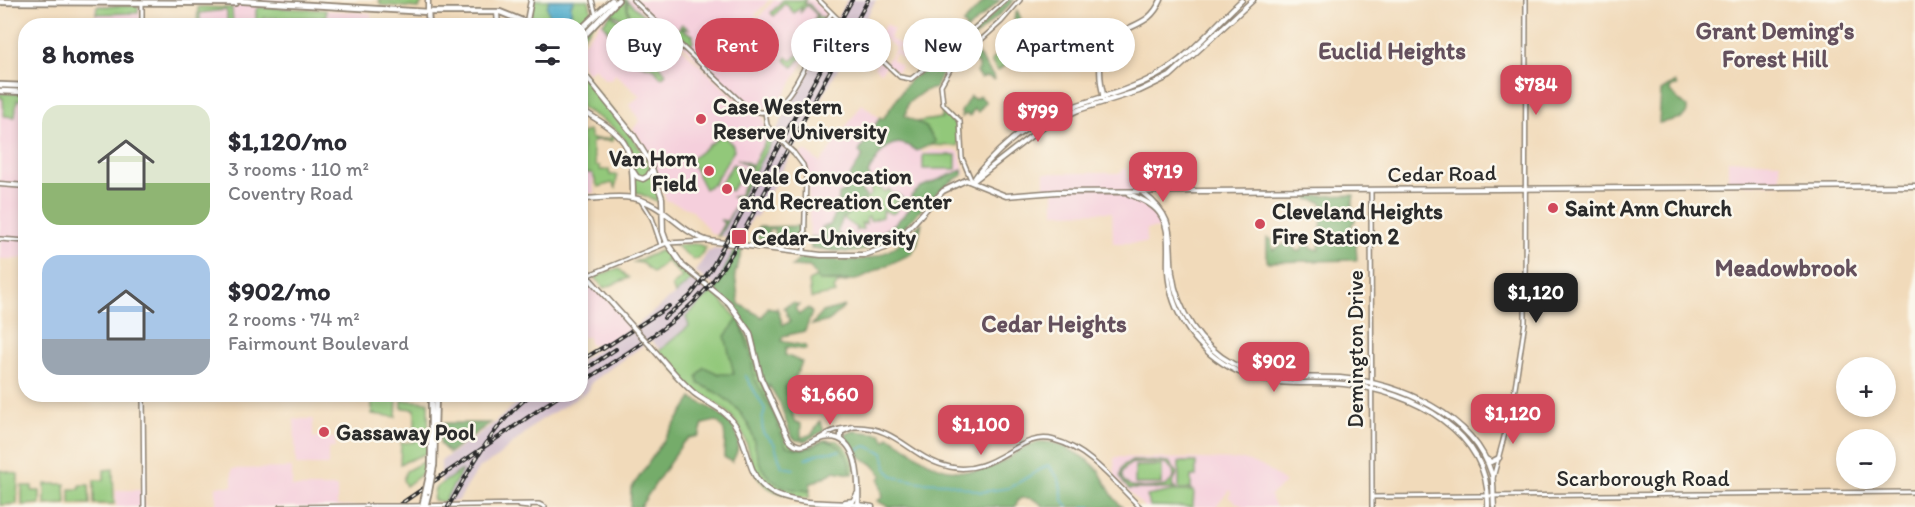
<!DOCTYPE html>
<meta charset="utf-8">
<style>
:root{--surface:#fff;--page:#f2f2f3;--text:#2b2b33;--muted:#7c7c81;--accent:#d1495b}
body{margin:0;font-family:Itim,sans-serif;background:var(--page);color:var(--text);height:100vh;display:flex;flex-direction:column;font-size:22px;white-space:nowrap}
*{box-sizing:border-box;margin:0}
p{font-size:20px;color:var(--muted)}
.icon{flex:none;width:33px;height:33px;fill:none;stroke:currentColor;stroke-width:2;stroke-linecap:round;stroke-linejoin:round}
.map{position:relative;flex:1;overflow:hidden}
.sheet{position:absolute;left:18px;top:18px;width:570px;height:384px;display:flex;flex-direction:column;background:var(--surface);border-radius:24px;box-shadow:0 3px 9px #0003}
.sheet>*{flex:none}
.hud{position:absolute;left:606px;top:18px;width:570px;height:54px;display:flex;gap:12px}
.tools{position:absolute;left:1836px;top:357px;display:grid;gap:12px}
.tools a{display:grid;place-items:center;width:60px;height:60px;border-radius:50%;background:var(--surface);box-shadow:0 3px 9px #0003;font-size:30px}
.price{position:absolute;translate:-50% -51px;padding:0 14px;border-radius:12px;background:var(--accent);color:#fff;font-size:20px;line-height:39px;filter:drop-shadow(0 2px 3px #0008)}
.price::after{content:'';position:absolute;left:50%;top:36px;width:18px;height:14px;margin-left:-9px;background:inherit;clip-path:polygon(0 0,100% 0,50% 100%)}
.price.on{background:#222;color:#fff}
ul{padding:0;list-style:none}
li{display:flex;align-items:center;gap:18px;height:150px;padding:0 24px}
li span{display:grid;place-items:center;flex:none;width:168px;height:120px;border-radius:18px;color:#555}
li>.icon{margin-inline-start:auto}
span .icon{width:72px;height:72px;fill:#fffc;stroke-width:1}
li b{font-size:26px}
h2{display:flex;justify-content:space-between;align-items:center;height:72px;padding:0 24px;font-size:26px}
.tag{padding:0 21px;border-radius:27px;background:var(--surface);box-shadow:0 3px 9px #0003;font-size:21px;line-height:54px}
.tag.on{background:var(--accent);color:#fff}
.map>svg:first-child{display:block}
</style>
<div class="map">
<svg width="1915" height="507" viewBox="0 0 1915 507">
<rect width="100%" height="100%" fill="#fbf7ec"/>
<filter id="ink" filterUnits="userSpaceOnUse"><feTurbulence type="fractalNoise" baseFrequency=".0167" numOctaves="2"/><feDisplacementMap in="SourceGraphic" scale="12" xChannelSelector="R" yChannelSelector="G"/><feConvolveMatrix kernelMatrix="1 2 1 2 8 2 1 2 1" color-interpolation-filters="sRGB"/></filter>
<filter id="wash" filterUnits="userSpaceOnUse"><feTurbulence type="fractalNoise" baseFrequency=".008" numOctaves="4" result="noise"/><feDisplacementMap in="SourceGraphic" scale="24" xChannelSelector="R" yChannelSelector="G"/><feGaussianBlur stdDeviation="1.35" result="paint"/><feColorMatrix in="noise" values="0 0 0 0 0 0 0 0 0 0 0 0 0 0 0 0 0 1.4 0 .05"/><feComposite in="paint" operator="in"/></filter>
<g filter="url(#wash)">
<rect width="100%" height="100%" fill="#f1daba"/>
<path fill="#f5cfdc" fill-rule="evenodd" d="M142,0h149l1,8 79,5v12h-175l1,-18h39l1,-5z
M621,0h148l-14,15 3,3 16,-18h39l13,12 -21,48 -20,34 -12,11 -12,4 5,22 7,7 -54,98 -8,-3 -19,-23 -26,-10 -15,-44 -18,-27 7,-8 -11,-16 11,-9 -25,-22 -4,6 -7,-1 -9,-11 -8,5 -6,-9v-19zM642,7l98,93 -1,2 -99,-93z
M98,4l42,2v19h-45v-18z
M886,24l8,6 -5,8 24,14 -2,3 -12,-8 -2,3 13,10 -2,2 -13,-9 -4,6 10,7 -4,6 -7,-6 -5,1 -4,5 -7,-5 5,-7 5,5 12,-17 -17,-14z
M0,91l25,1 1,165 -8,2h-18z
M862,104l61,49 9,-3 27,1 6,23 -28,18 -37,41 -14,11 -13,5 -26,4 -37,-4 -2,-74 -1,-8 -8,-12 6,-5 15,13z
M589,131l2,8h19l2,-5 3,3 -2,3 -22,2 3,51 -13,1 -1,-61z
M1728,160l52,2v22h-52z
M1122,169h6v8h19l1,22 -3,5 12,10 7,14 -17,1 -1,14h-33l-1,-31 -58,1v-24h-10v-16h78z
M581,275h5l47,52 -31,19 -13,-2v-7h-8z
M294,419h19v19h22v10h-7v17h-32z
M1116,457l129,3 22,8 18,15 -15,12 6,12h-33l-15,-10 3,-4 -2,-3 -13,17h-72l-29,-29 -1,-19z
M292,468v19h45v19l37,1h-158v-21h16v-17z
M116,490h28v17h-28z"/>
<path fill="#d1bdcc" d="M847,0h29l-120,218 -3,-2 -12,23 -22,-3z
M713,248l21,4 -18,35 -21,-15 14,-22 2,2z
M693,279l18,13 -25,25 3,9 -13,11 -16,13 -9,-10 -36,25 -23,17 -4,9 -50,31 -43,37 -16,9 -21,33 -14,1 17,-31 -20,12v-22l52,-37 33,-29 54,-1 1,-34 56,-35z"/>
<path fill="#92c87a" stroke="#5e7a52" stroke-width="1.5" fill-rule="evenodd" d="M379,0h44l-4,8 -38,-3z
M534,0h55l5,23 -13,15 -1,-12h-57l8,-7z
M622,0h3l8,33 -5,-4 2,-3 -3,1 -3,-3 2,-2 -14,-9z
M626,0l22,19 -14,14z
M783,0h23l-2,4h5l9,11 -5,6 4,-6 -10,-10 -7,8 2,-7 -8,7 -9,-10 -11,13 -3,-3z
M138,6v7l-42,1 1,-8z
M198,7l34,1 1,17h-6v-13l-2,-2 -25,3v12h-3z
M258,7l68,3v7l-63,1v7h-7v-15z
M611,14l9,8 -7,9 14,12 8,-1v-4l14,12 -3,1 10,10v4l2,-1 8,9 -2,3 -4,1 -5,-8 -27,-9 2,-4 -3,3 -5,-5 3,-10 -15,-10 -7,-11z
M819,17h4l-18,40 -2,-1 -10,11 -8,-7 2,-3 5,4 15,-16 2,1 -7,-11 10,-4 1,-8z
M682,24l7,5 -9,-1 13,7v7l-3,2c-7,1 -14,-5 -13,-13z
M1008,27l9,5 -2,9 8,12 -26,18 -6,-10 10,-8 6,8 4,-3 -6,-9 11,-16z
M580,73c31,38 74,79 80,129l-25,-10c-1,-55 -9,-58 -54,-85z
M0,93l25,1v6h-8l-2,17 -11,-1 -1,-18h-3z
M942,110l16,17v19l-28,-1 5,-3 -9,-15 -10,-5 26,-4z
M589,131l2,8h19l2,-5 3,3 -3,4 -16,-1 -5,4 5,22h4v4h9l1,5h7l-1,13 -4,-5 -14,4 -6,-14h-11v-40z
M769,134l4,4 -54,98h-2l7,-13 -4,-3 7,1 11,-20 -6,-4 7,-1 13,-28 -15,-9 16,6z
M722,135l11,10 1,5 -20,33 -9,6 -15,-29z
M923,155h33v14h-33z
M733,164l11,7 -13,20 -11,-7z
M871,181l14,11 4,-3 3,5h5l6,5 -2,3 -7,-1 3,10 -5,3 -9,-4 -1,7 -12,4 -1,-4 -3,1v6l-5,-1 2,6 -7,2 1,-3 -14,-10 28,-23z
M696,244l10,3 -7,11 -5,2 -19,-15z
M665,249l4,7 -5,5 6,-4 9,12 14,9 -18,16 -3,-8 10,-9 -15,-16 -14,12 -11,-10 -8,-1z
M618,268l11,10 -25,10 -9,-11z
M816,277l3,4 29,1 -10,1 -4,6 2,4 -25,5 -2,-17z
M713,291l29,33 10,24 7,31 16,29 13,33 7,6 9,1 20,-8 13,1c11,6 20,21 16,33l-18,-3 -25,13 -1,14c-76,-5 -44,-44 -78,-82 -10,-12 -25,-17 -38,-27 -12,-11 -23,-25 -34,-38l30,-25 -3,-9z
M372,396h25l-1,21 -24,-3z
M402,400l26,2 1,50 -29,12 1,-21 14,-1v-33l-13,-1z
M1132,461l37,1 8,11 -5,13 4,3h-47c-8,-7 -12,-13 -5,-24zM1132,463l35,1 6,6 1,8 -8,8c-11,1 -45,7 -44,-12 1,-6 5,-8 10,-11z
M423,462h5l-1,8 -21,16 -3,-6 3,-9z
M1179,462h17v14h-5v13h-12z
M1135,466h27v18h-27z
M113,469l1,35h-20v-24h10v-10z
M0,470l18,4 -1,30 -17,1z
M462,470l-18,32 -11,-2 2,-12z
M45,484h20l1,20 -21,1z
M80,485h9l1,19h-20v-15h10z
M22,486h10v5h8v13l-18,1z
M1172,491h22l-1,16 -43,-1 -3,-10z"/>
<path fill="#75ac6a" stroke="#506c4a" stroke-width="1.5" d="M985,0h15l-33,30 -4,-7z
M1008,0h6c-23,26 -69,55 -78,88l-12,3 -16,12 -3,13 21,11 10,15 -19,9c-25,-19 -36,0 -49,22l2,4 -9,14 5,5 -1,3 -22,19 -6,15c27,18 56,-4 75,-27l-1,-10 10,-9 41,-17 1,5c-44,21 -58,74 -111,77 -13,0 -27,-3 -41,-4l-1,-11 15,1 -3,-11 8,-2 5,-10v-9h3l1,-12 7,-3 5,-17 12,-18 -4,-4 21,-35 3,2 26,-38 67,-50z
M1017,10l4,9 -1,3 12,13 4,16 4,4 -9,1 -3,-10 -8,-6 -1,-10 -5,-11z
M975,50l20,29 -1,1 -7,-4 -6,2 -5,-5 3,-7 -10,-11z
M1675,82l2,4 -6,1 -1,5 17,15v5l-5,6 -23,5 2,-32z
M970,96l4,3 6,-3 6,6 -8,10 -4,-3 -4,7 -4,-2 -4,3 -1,-5z
M1354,195l-2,10 3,16 -4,4 4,6 2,29 -90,2v-24l4,1 2,11 16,-8 7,9h5l6,-12 4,9 8,2 4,-44 -2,-4 -13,-3 -1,-3z
M922,222l-5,23 -6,9 -55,26 -37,1 -9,-14 -18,-1 9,-8c56,3 80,11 121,-36z
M801,226l-1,20 -25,-5 -1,-12 -7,2 6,9 -15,-2v-11z
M737,244l7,1 -9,29 4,30 23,13 6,-10 8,3 1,-2 6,17 7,-3 -6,-15 9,-4 6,2 -4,3 4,7 9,-7 4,5 -7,18 -22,5 -2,5 25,5v4l-20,-3 -1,8 17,7 -8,19 -8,5v8l6,1 1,6 -2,3 3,17 7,3v14l11,-4 8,-13 4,10 -19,10 -9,-1 -5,-5 -11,-32 -11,-18 -1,8c-11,-18 -10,-40 -18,-59 -7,-18 -22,-31 -35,-44z
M845,306l-16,15 -17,4 10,-13z
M739,318l12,37 3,22 18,33 14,36c17,5 24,4 38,-6 19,4 25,15 27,34l-16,-3 -25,13v7c-13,-1 -28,-2 -39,-12 -15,-12 -14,-33 -21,-50 -9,-22 -30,-36 -51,-45l-2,-7 7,-10 15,7h15l-9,-38z
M692,398c25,14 61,30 40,64l-8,-5c0,-14 5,-27 -8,-36l-13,3 -4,12 -10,2 -7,6 -42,63h-10l1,-18z
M441,423h49l-41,30 -9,-9z
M854,431l27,3 4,7 4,-4c20,10 37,29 60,33 18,3 37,1 53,-8 14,-8 27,-22 45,-20 14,1 29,11 40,18 18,11 19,33 35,47h-78c-7,-8 -15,-11 -25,-8l-4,8h-126l-12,-6 6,-4 -4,-18 3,-4 -10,-11 -13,-8 -13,-19v-3z"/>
<path fill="#4baaca" stroke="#3b6a7a" stroke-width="1.5" d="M549,0h25l-3,5v10l-21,2 -3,-10z"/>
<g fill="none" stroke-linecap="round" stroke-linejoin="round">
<path stroke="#4baaca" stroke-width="1.5" d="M745,375l20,34 -3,12 1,12 11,10 8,24 12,2
M857,450l9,-4 17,7 4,17 7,7 26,5 27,1 34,9 28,-4 39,-23 11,14 4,21 5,7
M805,459l15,-6 20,-2
M1083,507h8"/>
</g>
</g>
<g filter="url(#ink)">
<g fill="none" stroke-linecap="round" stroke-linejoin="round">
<g stroke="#8e8272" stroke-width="6">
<path id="tertiary" d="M592,0l4,15
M633,0l111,105c44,36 70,-72 88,-92
M819,0l18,18
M142,3v23
M853,33l47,44 11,2 65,-52 30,-27
M765,112l2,13 6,8
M794,153l9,12 3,12 -2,76
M972,182l-10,-24 -2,-37 -17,-17 -2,-19 11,-19 49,-44 19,-22
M1371,190l1,317
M641,201l11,17 9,27
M0,239l26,2
M580,275h9l78,-32 41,-2
M143,394l1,113
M820,438c11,-8 21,-10 35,-11 42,-1 58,33 95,40 45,10 69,-37 104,-27 35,9 61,43 86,67
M1493,478l19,-71 13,-85 1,-322
M1372,497l543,-5
M408,506l131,-2 6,3
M520,506l9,1
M280,507l95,-1"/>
</g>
<g stroke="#8e8272" stroke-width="7">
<path id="secondary" d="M428,0v12
M497,12l1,14
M527,21l4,-21
M580,69l54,67 16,26 12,36 1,34 4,11 16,23 46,37 21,30 11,45 28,61c12,14 20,2 34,-1 37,-8 36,45 35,69
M1105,102c-7,-25 -11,-57 18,-71 18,-9 29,-11 38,-31
M580,109c47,28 53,33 53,89
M633,171l4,6 6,2 5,-3 4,-7
M973,181c7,-12 17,-21 27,-31 52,-50 99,-44 156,-74 33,-18 59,-51 86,-76
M972,182l72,-56 34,-16 61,-19 31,-15 83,-76
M0,184l26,2
M1143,193c34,26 25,43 29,80 5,38 28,73 61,91 34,18 70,12 107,14 58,5 134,36 152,97 2,10 1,22 2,32
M1129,194c12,5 27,11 33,23 9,16 5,37 6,54 2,43 31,82 69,100 34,17 71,10 107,13 67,7 147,47 144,123
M580,199c17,0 36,-4 52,-1 31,4 48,35 77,43l112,14h43l21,-7 13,-8 45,-49 23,-11 40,16 51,-4 858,-6
M580,268l53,59
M647,342c15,17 30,36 47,51 14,11 29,15 40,30 18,25 10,58 43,72 28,12 65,5 95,12
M841,439v-7l11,-5
M1486,459l5,3 8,-4
M845,502l8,-1 4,-7"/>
</g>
<g stroke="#8e8272" stroke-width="8">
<path id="primary" d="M227,0l201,12h72l35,14
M0,2l235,1
M428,12l1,14
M580,30l32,-30
M580,40l38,-40
M0,85l26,1
M0,91l26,1
M434,465l2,-71
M431,467v-73
M422,507l3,-13
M425,507l4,-16"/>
</g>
<use href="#tertiary" stroke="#fff" stroke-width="3"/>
<use href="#secondary" stroke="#fff" stroke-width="4"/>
<use href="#primary" stroke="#fff" stroke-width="4.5"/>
<g stroke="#2b2b2b" stroke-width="4">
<path id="rail" d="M827,46l25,-46
M664,318l26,-22 21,-27 126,-229
M603,349l66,-43
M580,361l25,-15
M580,373l36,-24
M580,384c61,-42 114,-66 152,-131l136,-253
M396,507l166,-113
M448,507c24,-41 45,-84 84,-113"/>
</g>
<use href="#rail" stroke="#fbf7ec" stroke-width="1.5" stroke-dasharray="4.5" stroke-linecap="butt"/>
<g stroke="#8e8272" stroke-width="6" stroke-linecap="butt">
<path id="tertiary-bridge" d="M837,18l16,15
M773,133l21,20
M375,506h33"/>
</g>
<g stroke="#8e8272" stroke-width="7" stroke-linecap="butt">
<path id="secondary-bridge" d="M633,327l14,15"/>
</g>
<g stroke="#8e8272" stroke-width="8" stroke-linecap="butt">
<path id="primary-bridge" d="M429,491l5,-26
M425,494l6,-27"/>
</g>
<use href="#tertiary-bridge" stroke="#fff" stroke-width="3"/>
<use href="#secondary-bridge" stroke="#fff" stroke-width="4"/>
<use href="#primary-bridge" stroke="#fff" stroke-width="4.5"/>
</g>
</g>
<g fill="#d1495b" stroke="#fbf7ec" stroke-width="2">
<circle cx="701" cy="119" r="6"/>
<circle cx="709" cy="171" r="6"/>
<circle cx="727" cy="189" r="6"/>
<circle cx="1553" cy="208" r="6"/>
<circle cx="1260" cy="224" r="6"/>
<rect x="731" y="229" width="16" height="16" rx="3"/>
<circle cx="324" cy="432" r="6"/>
</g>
<g text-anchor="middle" stroke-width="5" stroke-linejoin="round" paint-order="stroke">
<g font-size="22" font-weight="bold" fill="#2b2b2b" stroke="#fbf7ec" text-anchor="start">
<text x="713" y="114">Case Western<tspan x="713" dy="25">Reserve University</tspan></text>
<text x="697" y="166" text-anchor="end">Van Horn<tspan x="697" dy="25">Field</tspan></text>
<text x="739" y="184">Veale Convocation<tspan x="739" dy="25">and Recreation Center</tspan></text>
<text x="1565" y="216">Saint Ann Church</text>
<text x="1272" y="219">Cleveland Heights<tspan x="1272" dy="25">Fire Station 2</tspan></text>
<text x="752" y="245">Cedar–University</text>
<text x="336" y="440">Gassaway Pool</text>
</g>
<g font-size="22" fill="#2b2b2b" stroke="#fbf7ec">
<text transform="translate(1442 173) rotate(-1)" y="8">Cedar Road</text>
<text transform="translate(1355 349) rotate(-90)" y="8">Demington Drive</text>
<text x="1643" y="486">Scarborough Road</text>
</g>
<g font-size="24" font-weight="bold" fill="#64505d" stroke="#fbf7ec">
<text x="1775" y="39">Grant Deming's<tspan x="1775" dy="28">Forest Hill</tspan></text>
<text x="1392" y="59">Euclid Heights</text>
<text x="1786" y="276">Meadowbrook</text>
<text x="1054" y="332">Cedar Heights</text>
</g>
</g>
</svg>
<div class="tools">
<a>+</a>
<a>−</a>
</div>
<b class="price" style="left:1536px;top:116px">$784</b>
<b class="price" style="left:1038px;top:143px">$799</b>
<b class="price" style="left:1163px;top:203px">$719</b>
<b class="price on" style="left:1536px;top:324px">$1,120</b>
<b class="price" style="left:1274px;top:393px">$902</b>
<b class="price" style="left:830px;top:426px">$1,660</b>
<b class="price" style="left:1513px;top:445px">$1,120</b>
<b class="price" style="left:981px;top:456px">$1,100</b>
<div class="hud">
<a class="tag">Buy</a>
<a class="tag on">Rent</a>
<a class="tag">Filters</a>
<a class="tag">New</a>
<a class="tag">Apartment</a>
</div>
<section class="sheet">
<h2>8 homes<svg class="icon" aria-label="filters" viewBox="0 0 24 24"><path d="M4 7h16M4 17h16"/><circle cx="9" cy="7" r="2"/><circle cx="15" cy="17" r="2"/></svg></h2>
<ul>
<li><span style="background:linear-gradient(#dfe7d0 65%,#8fb573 0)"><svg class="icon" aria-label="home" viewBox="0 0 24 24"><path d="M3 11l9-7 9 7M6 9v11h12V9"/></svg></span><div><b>$1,120/mo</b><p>3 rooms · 110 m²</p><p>Coventry Road</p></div></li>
<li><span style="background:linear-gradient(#a9c7e8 70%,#9aa5b1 0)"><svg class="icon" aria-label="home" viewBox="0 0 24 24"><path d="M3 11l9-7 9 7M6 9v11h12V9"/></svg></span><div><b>$902/mo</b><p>2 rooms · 74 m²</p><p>Fairmount Boulevard</p></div></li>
</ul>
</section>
</div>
